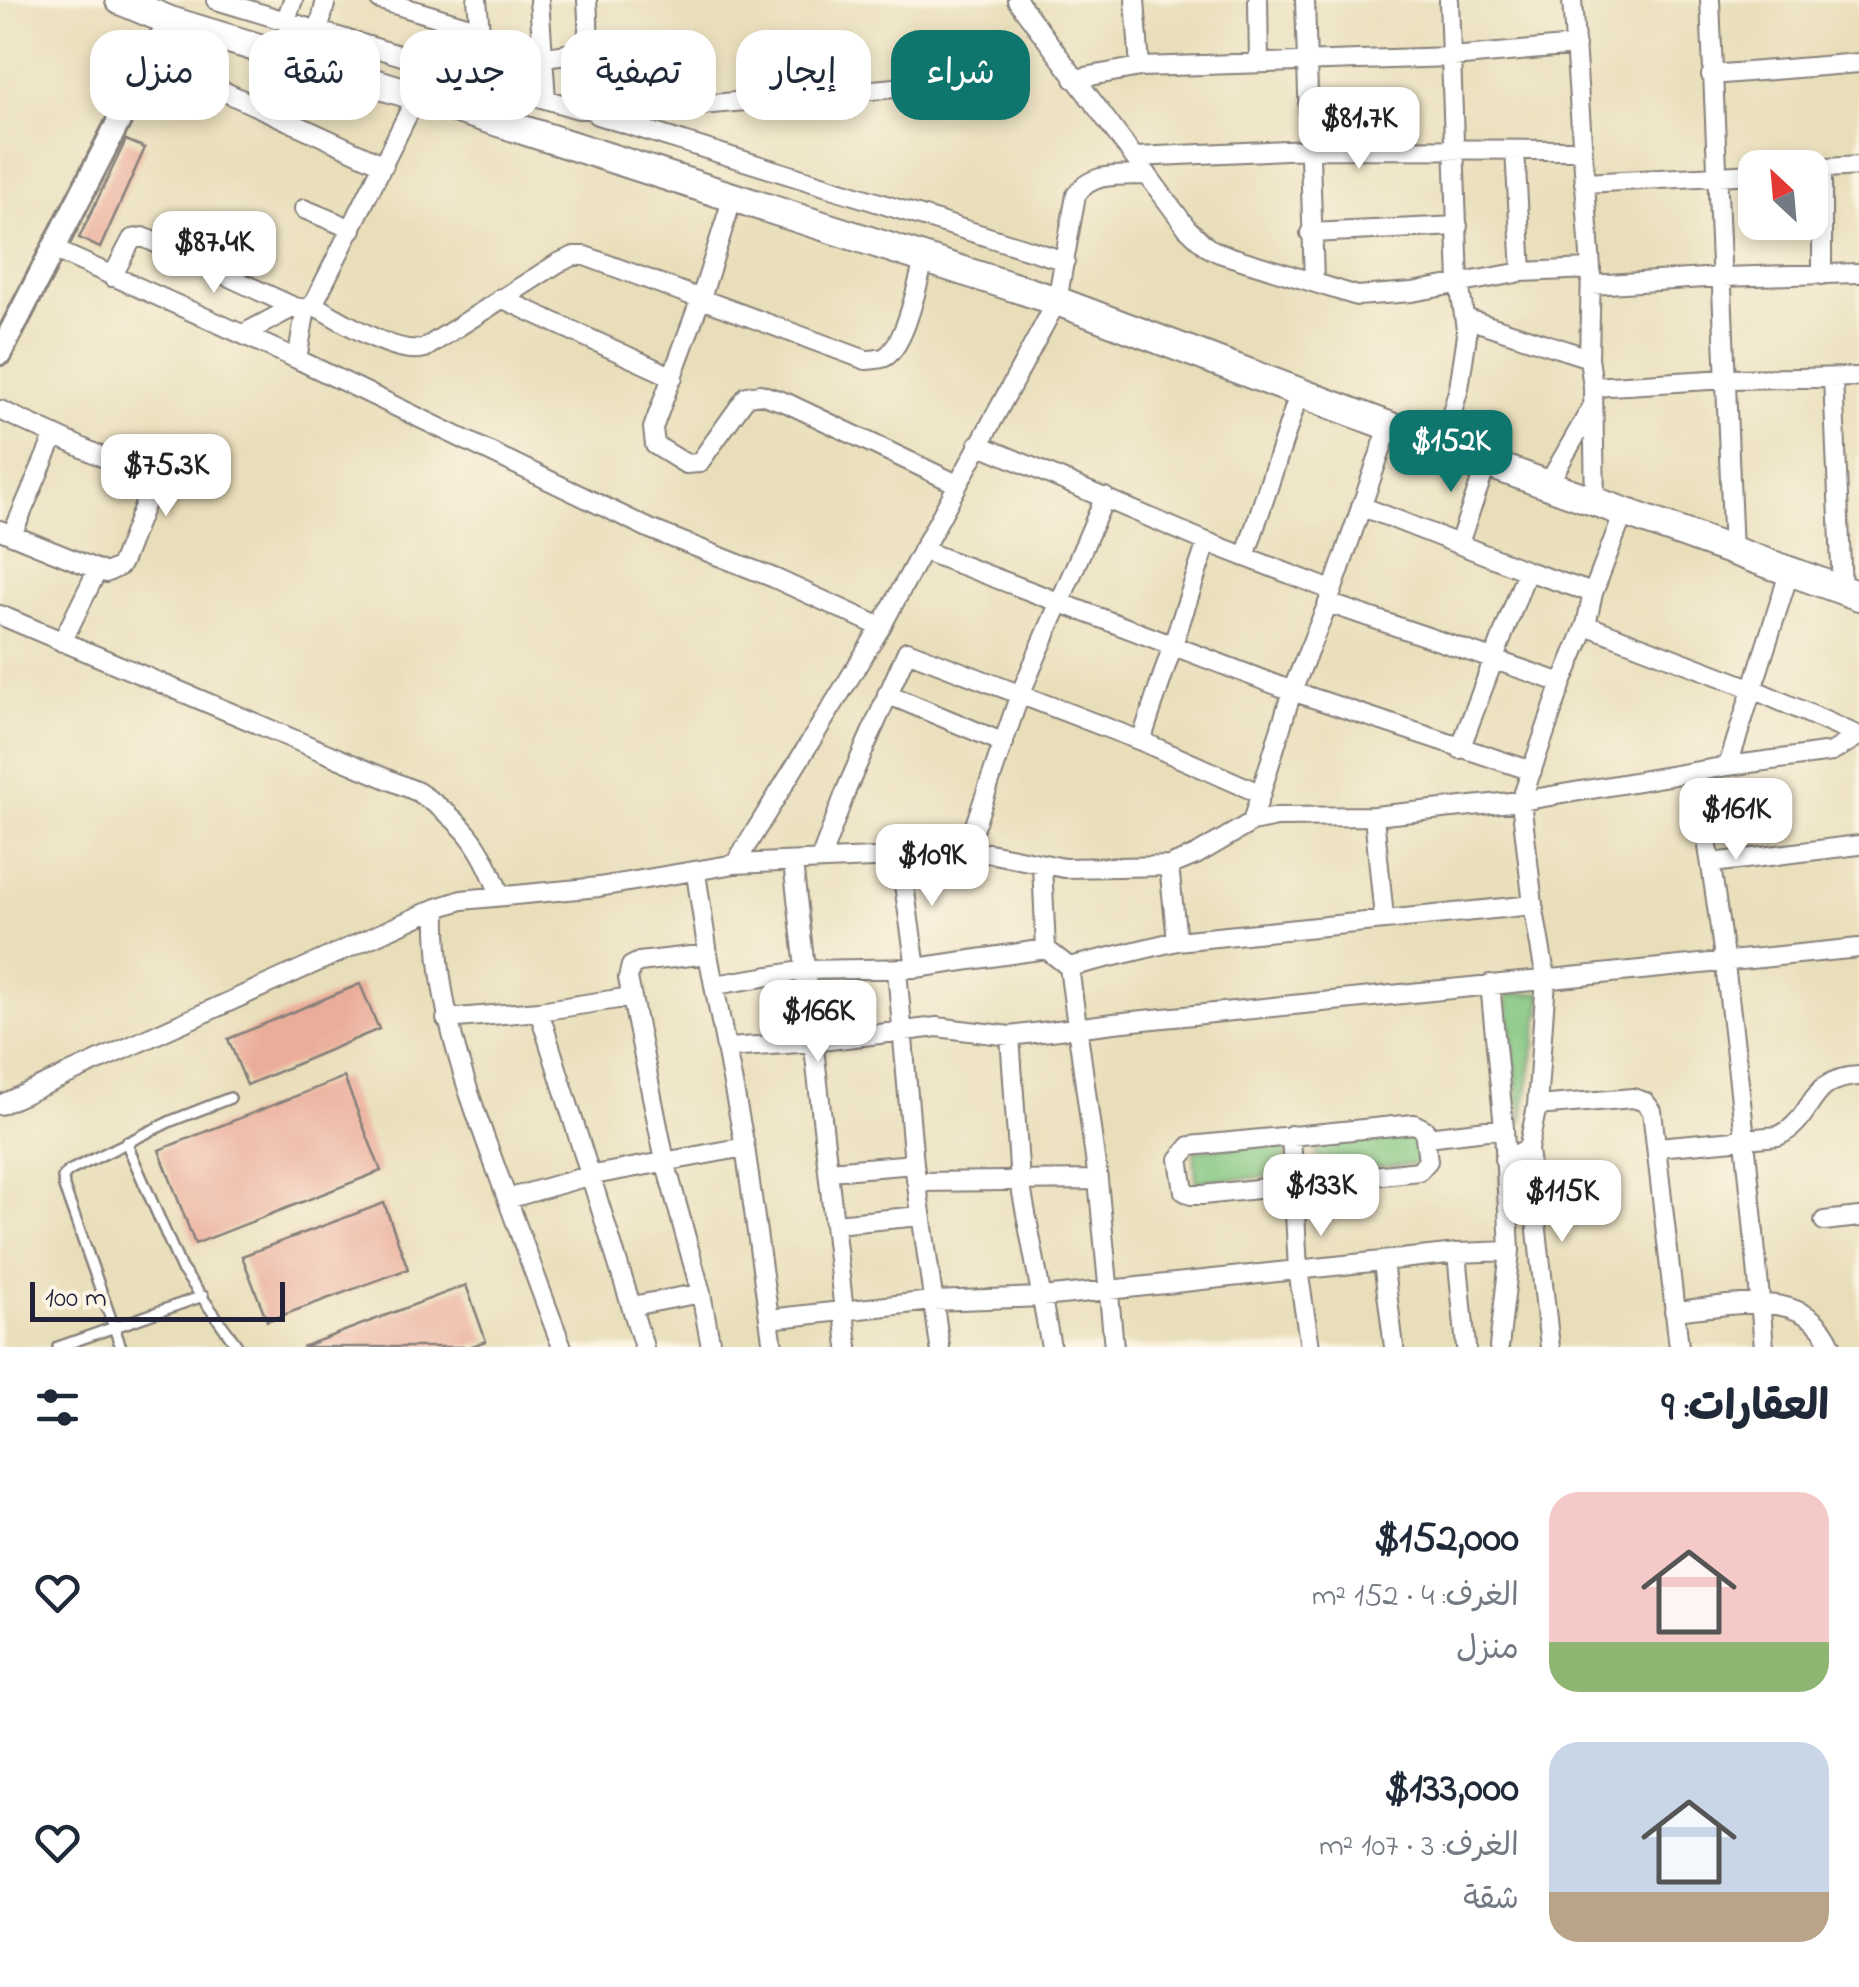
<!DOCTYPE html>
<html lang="ar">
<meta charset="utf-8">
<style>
:root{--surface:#fff;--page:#f2f2f3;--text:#1f2937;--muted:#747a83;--accent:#0f766e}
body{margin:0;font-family:"Indie Flower","Playpen Sans Arabic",sans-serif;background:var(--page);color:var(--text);direction:rtl;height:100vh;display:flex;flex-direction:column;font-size:38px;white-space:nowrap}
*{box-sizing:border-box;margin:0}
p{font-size:32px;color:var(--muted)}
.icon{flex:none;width:55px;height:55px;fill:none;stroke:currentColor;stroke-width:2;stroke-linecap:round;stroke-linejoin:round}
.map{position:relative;height:1347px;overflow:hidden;direction:ltr}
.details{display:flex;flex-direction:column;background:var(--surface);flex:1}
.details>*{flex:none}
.banner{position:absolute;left:30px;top:30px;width:1000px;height:90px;direction:rtl;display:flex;gap:20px}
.needle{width:65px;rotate:334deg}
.tools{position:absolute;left:1738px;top:150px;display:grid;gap:20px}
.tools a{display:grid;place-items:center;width:90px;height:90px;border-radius:20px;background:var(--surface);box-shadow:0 5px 15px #0003;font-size:50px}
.scale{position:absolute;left:30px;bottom:25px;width:255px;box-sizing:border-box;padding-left:10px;border:5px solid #22223b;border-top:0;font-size:28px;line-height:35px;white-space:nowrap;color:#22223b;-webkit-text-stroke:8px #fcf5e5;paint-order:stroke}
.price{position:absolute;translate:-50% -85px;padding:0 22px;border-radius:20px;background:#fff;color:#222;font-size:32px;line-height:65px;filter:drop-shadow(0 2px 5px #0008)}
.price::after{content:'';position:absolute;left:50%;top:60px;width:30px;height:22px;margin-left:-15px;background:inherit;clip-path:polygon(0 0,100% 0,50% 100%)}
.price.current{background:var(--accent);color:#fff}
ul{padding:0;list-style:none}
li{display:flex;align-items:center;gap:30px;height:250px;padding:0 30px}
li span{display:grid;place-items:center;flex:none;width:280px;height:200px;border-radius:30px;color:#555}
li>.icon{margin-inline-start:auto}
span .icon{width:120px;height:120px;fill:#fffc;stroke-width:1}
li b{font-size:42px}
h2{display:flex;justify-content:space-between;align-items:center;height:120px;padding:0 30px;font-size:42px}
.pill{padding:0 35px;border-radius:30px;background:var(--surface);box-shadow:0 5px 15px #0003;font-size:35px;line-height:90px}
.pill.current{background:var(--accent);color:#fff}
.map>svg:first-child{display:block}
</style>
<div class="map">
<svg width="1859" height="1347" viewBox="0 0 1859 1347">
<rect width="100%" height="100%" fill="#fcf5e5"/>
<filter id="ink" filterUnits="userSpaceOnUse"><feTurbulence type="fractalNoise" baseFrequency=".01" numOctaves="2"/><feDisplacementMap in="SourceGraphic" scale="20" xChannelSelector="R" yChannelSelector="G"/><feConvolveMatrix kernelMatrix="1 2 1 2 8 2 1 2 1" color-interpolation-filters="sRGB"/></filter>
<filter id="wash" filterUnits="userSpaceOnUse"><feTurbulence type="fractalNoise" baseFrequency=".0048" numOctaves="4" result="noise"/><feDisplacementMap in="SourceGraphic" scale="40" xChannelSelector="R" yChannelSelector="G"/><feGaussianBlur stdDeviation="2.25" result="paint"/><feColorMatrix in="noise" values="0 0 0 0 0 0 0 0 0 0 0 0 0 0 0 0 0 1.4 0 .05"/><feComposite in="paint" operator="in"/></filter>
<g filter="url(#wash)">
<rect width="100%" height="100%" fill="#e9deba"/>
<path fill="#82c680" stroke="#52745e" stroke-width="2.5" d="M1543,993l-21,131 -16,-130z
M1416,1131l2,33 -100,7 -2,-33z
M1285,1143l2,32 -91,7 -2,-32z"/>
<g id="blocks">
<path fill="#ebad9b" d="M126,140l19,8 -45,100 -21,-10z
M360,984l19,45 -132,56 -19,-46z
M344,1077l37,94 -186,73 -36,-94z
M384,1203l24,66 -141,52 -25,-65z
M466,1285l20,56 -17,6h-167z"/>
</g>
</g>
<g filter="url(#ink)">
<use href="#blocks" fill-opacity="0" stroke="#86807a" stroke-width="2.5"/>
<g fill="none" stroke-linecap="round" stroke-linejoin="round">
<g stroke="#86807a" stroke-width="14">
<path id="service" d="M126,1142l55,126 57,79
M58,1347l145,-51
M121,1347l-57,-160 -1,-10 6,-6 102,-50 59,-23"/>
</g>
<g stroke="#86807a" stroke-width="22">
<path id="minor" d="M216,0l362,109h77l263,-23
M380,0l100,30
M539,0l7,99
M1017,0l170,228 20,19 12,6 138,43 55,-4 110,-20 69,-3
M1135,0l5,67
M1258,0l1,63
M1305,0l9,282
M1572,0l19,269 -2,89 4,29 2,115
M1710,0l23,552
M285,22l8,-22
M318,33l8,-33
M149,57l235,108
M543,57c48,-4 47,-11 44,-57
M1711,75l148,-12
M476,79l4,-49 -3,-30
M1074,79l66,-12 312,-10 124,-11
M597,115l468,146
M1515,150l7,122
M1136,157l172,-8 273,1
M1810,169l49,-3
M1584,183l171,-9
M733,197l-32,101 -48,130 2,17 31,19 13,-1 48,-67 13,-2 27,9 170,81
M304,209l48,20
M1310,233l148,-7
M51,248l246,111 353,170 124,49 107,49
M1822,275v-107
M112,277l20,-38 11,-2 151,70
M1591,285l130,-8 138,-4
M501,298l172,79
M313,305c27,14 83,52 112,43l133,-85 16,-7h11l281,104c1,0 16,-1 17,-2 22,-9 34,-74 41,-97
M1465,318l124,40
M243,334l51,-27 6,1
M297,359l9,-51 7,-3 104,-209
M1833,378l9,212
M1593,387l134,-8 132,-2
M0,410l135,62 11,9 4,9 -27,70 -3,6 -14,7 -106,-43
M978,444l229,98 124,48
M1443,444l16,-56 8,-53 -8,-52 -10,-283
M1548,484l44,-77
M1361,506l166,65 66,22
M12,535l42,-98
M1459,543l28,-80
M922,550l370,141 240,80
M1245,557l55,-166
M1789,573l-61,193 104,-14 26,-16
M1328,603l234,80
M0,615l418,177c46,30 63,52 82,103
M1586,625l167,64 106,47
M62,642l35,-71
M887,694l117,49
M1141,741l66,-199
M1460,749l67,-178
M1696,773c33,190 52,382 68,574
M1374,816l10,102
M1252,822l40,-131 36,-88 62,-179
M965,854l54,-157 86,-200
M900,857l16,111
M820,860l27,-72 60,-137 234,90 120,53
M793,863l55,484
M1712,863l147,-18
M735,864l254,-11 75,15 105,-2 27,-11 56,-33 25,-5 97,-1 147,-15 207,-35
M1042,865l4,84
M1169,866l8,75
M696,873l12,81 37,193 28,200
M437,908c-3,96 31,185 64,274 20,55 40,110 61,165
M708,954l-69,8 -8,4 -3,12 37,183 36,132 10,54
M1069,967l108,-26 356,-36
M897,970l17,194 26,183
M1490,984l14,144 6,123 -11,96
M715,985l92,-15 109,-2 130,-19 23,18 29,213 16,167
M539,1011l105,336
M446,1019l93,-8 92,-14
M1010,1036l10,146 31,165
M728,1048l85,-6 124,-15 73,9 104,-13 745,-75
M0,1105l437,-197 25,-8 137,-13 136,-23 146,-237 176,-326 19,-106c16,-24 46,-19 72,-20
M1537,1106l96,-8 12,4 7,9 27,236
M1414,1124l10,5 4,32 -9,10 -216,24h-12l-7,-4 -5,-32 11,-13z
M1291,1135l7,135 12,77
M1427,1137l77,-9
M1658,1147l120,-11c38,-17 27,-58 81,-60
M1528,1149l22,198
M1504,1159l24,-10 9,-43 9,-126 -13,-75 -12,-104 41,-118 24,-58 7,-32 31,-81
M829,1171l85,-7
M917,1182l181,-2
M507,1199l81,-23 157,-29
M1824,1221l35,-4
M835,1224l86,-8
M1457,1253l9,94
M1383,1262l11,85
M632,1306l69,-13
M1674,1311c54,-4 133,-27 158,36
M769,1319l163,-18 111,-4 414,-44 53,-2"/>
</g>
<g stroke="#86807a" stroke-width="28">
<path id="secondary" d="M0,353l170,-332"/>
</g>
<g stroke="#86807a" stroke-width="32">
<path id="primary" d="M120,0l50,21 247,75 640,205 430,162 372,133"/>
</g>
<use href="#service" stroke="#fff" stroke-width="9"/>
<use href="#minor" stroke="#fff" stroke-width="18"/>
<use href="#secondary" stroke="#fff" stroke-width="22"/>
<use href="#primary" stroke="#fff" stroke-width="28"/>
</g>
</g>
</svg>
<div class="tools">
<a><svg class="needle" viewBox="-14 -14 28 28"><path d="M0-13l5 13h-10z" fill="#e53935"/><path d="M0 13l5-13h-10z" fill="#747a83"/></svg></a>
</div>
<div class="scale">100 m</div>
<b class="price" style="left:1359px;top:172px">$81.7K</b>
<b class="price" style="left:214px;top:296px">$87.4K</b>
<b class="price current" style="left:1451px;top:495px">$152K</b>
<b class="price" style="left:166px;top:519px">$75.3K</b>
<b class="price" style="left:1736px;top:863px">$161K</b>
<b class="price" style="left:932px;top:909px">$109K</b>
<b class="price" style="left:818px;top:1065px">$166K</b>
<b class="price" style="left:1321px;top:1239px">$133K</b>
<b class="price" style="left:1562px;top:1245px">$115K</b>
<div class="banner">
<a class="pill current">شراء</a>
<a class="pill">إيجار</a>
<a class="pill">تصفية</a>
<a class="pill">جديد</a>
<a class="pill">شقة</a>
<a class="pill">منزل</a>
</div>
</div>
<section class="details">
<h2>العقارات: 9<svg class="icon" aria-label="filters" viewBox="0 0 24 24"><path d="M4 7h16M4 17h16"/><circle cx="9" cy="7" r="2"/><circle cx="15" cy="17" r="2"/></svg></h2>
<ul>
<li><span style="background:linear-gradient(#f6c9c9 75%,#8fb573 0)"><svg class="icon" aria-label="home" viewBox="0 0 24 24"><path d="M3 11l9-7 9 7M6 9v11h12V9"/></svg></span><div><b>$152,000</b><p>الغرف: 4 · 152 m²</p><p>منزل</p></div><svg class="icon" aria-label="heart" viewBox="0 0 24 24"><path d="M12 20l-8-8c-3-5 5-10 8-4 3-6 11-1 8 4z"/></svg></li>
<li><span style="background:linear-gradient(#c9d6e8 75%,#b9a48a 0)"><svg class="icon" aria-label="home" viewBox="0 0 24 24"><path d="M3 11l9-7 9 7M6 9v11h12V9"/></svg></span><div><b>$133,000</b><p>الغرف: 3 · 107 m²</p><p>شقة</p></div><svg class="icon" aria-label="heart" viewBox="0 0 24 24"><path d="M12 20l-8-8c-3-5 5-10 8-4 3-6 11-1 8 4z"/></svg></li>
</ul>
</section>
